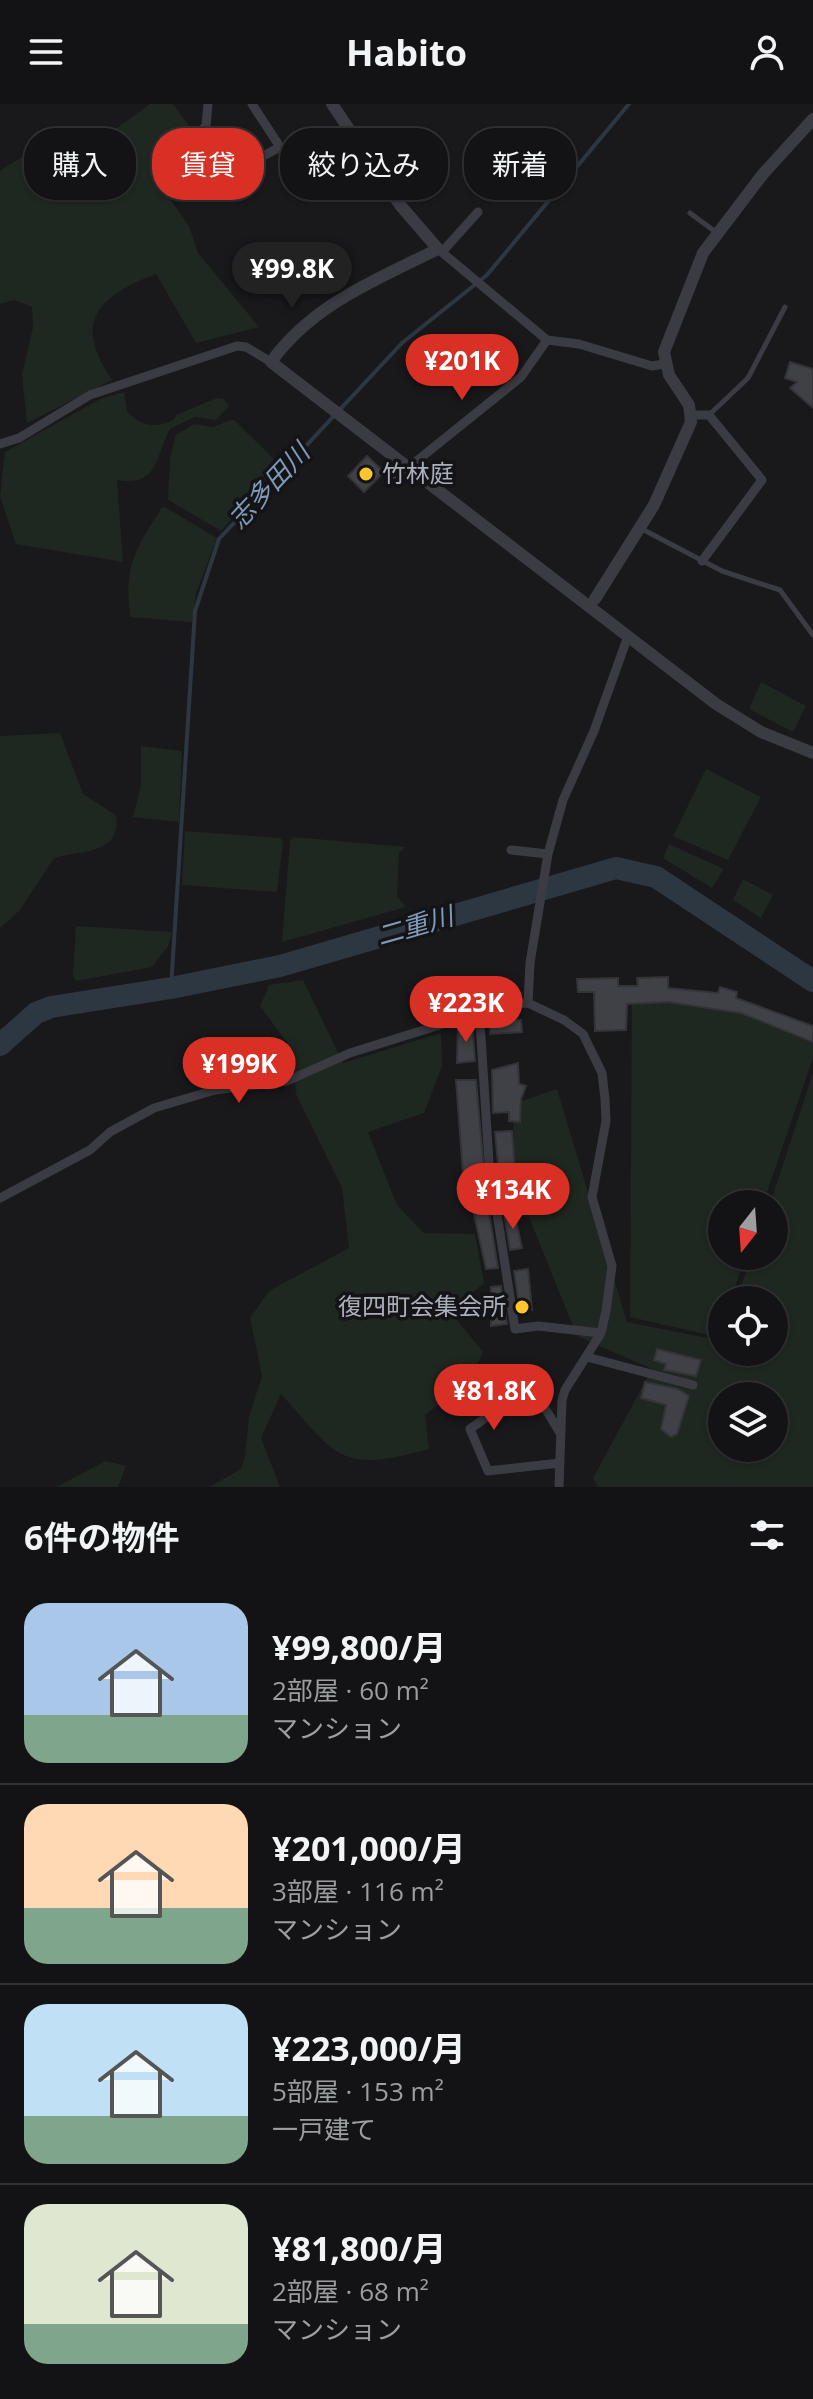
<!DOCTYPE html>
<html lang="ja">
<meta charset="utf-8">
<style>
:root{--surface:#131315;--page:#1c1c1e;--text:#f1f3f6;--muted:#9d9ea0;--line:#323234;--accent:#d93025}
body{margin:0;font-family:"Open Sans","Noto Sans JP",sans-serif;background:var(--page);color:var(--text);height:100vh;display:flex;flex-direction:column;font-size:30px;white-space:nowrap}
*{box-sizing:border-box;margin:0}
p{font-size:26px;color:var(--muted)}
.icon{flex:none;width:44px;height:44px;fill:none;stroke:currentColor;stroke-width:2;stroke-linecap:round;stroke-linejoin:round}
.map{position:relative;height:1383px;overflow:hidden}
.side{display:flex;flex-direction:column;background:var(--surface);flex:1}
.side>*{flex:none}
.banner{position:absolute;left:24px;top:24px;width:766px;height:72px;display:flex;gap:16px}
.needle{width:52px;rotate:197deg}
.controls{position:absolute;left:708px;top:1086px;display:grid;gap:16px}
.controls a{display:grid;place-items:center;width:80px;height:80px;border-radius:50%;background:var(--surface);box-shadow:0 2px 6px #0004,0 0 0 2px var(--line);font-size:40px}
.price{position:absolute;translate:-50% -68px;padding:0 18px;border-radius:28px;background:var(--accent);color:#fff;font-size:26px;line-height:52px;filter:drop-shadow(0 2px 4px #0008)}
.price::after{content:'';position:absolute;left:50%;top:48px;width:24px;height:18px;margin-left:-12px;background:inherit;clip-path:polygon(0 0,100% 0,50% 100%)}
.price.current{background:#222;color:#fff}
ul{padding:0;list-style:none}
li{display:flex;align-items:center;gap:24px;height:200px;padding:0 24px}
li+li{border-top:2px solid var(--line)}
li span{display:grid;place-items:center;flex:none;width:224px;height:160px;border-radius:24px;color:#555}
li>.icon{margin-inline-start:auto}
span .icon{width:96px;height:96px;fill:#fffc;stroke-width:1}
li b{font-size:34px}
h2{display:flex;justify-content:space-between;align-items:center;height:96px;padding:0 24px;font-size:34px}
.tag{padding:0 28px;border-radius:32px;background:var(--surface);box-shadow:0 2px 6px #0004,0 0 0 2px var(--line);font-size:28px;line-height:72px}
.tag.current{background:var(--accent);color:#fff}
header{display:flex;justify-content:space-between;align-items:center;height:104px;padding:0 24px;background:var(--surface);font-size:36px;font-weight:700}
.map>svg:first-child{display:block}
</style>
<header><svg class="icon" aria-label="menu" viewBox="0 0 24 24"><path d="M4 6h16M4 12h16M4 18h16"/></svg>Habito<svg class="icon" aria-label="person" viewBox="0 0 24 24"><circle cx="12" cy="8" r="4"/><path d="M4 21q1-7 8-7t8 7"/></svg></header>
<div class="map">
<svg width="813" height="1383" viewBox="0 0 813 1383">
<rect width="100%" height="100%" fill="#19191c"/>
<path fill="#1e2720" fill-rule="evenodd" d="M150,0h23l20,27 -42,41 38,54 9,27 61,74 -63,16 -40,-69c-58,22 -84,48 -44,106l-85,43 -5,-48 11,-48 -1,-20 -18,-7 -14,4v-133l59,-38 19,23z
M124,288l3,20c16,15 27,16 47,8l2,-5 41,-17 7,1 5,7 -13,14 -21,-3 -25,12c-15,28 -11,58 -53,51l6,82 -107,-18 -16,-48 5,-44 95,-53z
M233,315l46,45 -58,67 -53,-31 2,-43 6,-22 18,-11 19,3z
M163,402l54,32 -21,55 -4,29 -62,-5c-6,-53 5,-67 33,-111z
M761,578l45,24 -13,26 -44,-23z
M60,629l23,61 33,21c6,40 -35,35 -62,43l-34,52 -20,18v-192z
M141,642l41,5 -3,71 -46,-5 8,-32z
M706,665l55,28 -33,63 -55,-24z
M185,727l95,7 3,3 -6,51 -95,-7z
M294,733l112,10 -7,6 -2,43 9,11 -124,35 8,-102z
M669,740l55,25 -12,19 -49,-30z
M743,775l30,16 -12,23 -28,-18z
M76,822l96,6 -4,14 -16,21 -76,14 -3,-5z
M668,873v11l50,5 2,-6 17,5 -1,6 77,28v32l-50,146h-41v52h23l-14,44h-9l-4,37 -88,-20 2,-319h6l-1,-20z
M303,876l40,83 98,-30 1,33 -18,47 -56,19 29,73 27,28 51,1 9,49 -22,19 -7,16 28,34 -13,29 -45,34 4,34c-88,25 -92,8 -148,-55l-20,44 19,49h-71l32,-18 4,-13 4,-39 13,-41 -12,-58 19,-27 80,-43 -7,-60 -46,-94 -2,-42 -34,-46 9,-21z
M813,969v414h-215l-5,-9 59,-109 -75,-33 -63,-156 -1,-76 44,-15 70,233 95,19v11h52v-52h-38l16,-44h22v-52h-4zM722,1292h52v52h-52z
M106,1357l20,5 -8,21h-62z"/>
<g fill="none" stroke-linecap="round" stroke-linejoin="round">
<path stroke="#2d3741" stroke-width="4" d="M171,884l24,-377 24,-72 183,-196 85,-68 142,-171"/>
<path stroke="#2d3741" stroke-width="22" d="M0,941l36,-32 15,-6 120,-19 109,-22 336,-98 40,9 157,104"/>
</g>
<path fill="#404146" stroke="#333338" stroke-width="2" d="M790,258l23,7v39l-23,-20 7,-6 -12,-4z
M367,352l17,16 -20,20 -16,-16z
M668,873v11l50,5 2,-6 17,5 -1,6 77,28v16l-72,-29 -73,-11 -41,2 -1,26 -31,1 -1,-39h-16l-1,-13 41,-1v8h20l-1,-8z
M490,914l31,2 1,12 -32,2z
M472,919l3,38 -18,2 1,-38z
M518,959l1,21 7,2 -5,13 -1,23 -11,-1v-9l-16,1 -1,-43z
M456,976h20l10,112 -16,2 -1,-10 -5,1z
M512,1027l3,42 -16,2 -4,-43z
M514,1107l8,37 -12,2 -6,-37z
M489,1108l9,56 -12,1 -12,-55z
M528,1165l4,41 -12,1 -6,-40z
M501,1182l6,38 -16,2v-39z
M657,1245l44,11 -5,16 -32,-6 2,-6 -12,-4z
M645,1278l33,7 11,7 -12,38 -6,3 -10,-8 5,-24 -25,-7z"/>
<g fill="none" stroke-linecap="round" stroke-linejoin="round">
<path stroke="#3b3c43" stroke-width="5" d="M690,109l27,20
M709,311l39,-37 37,-71
M642,425l80,42 58,19 33,45"/>
<path stroke="#3b3c43" stroke-width="9" d="M208,0l-2,22 -30,28 26,35 78,-42 -28,-43
M438,145l109,91 32,4 73,22 12,-2
M442,148l36,-40
M692,311h17l53,65 -60,81
M0,340l19,-6 71,-43 147,-49 9,1 25,15
M393,376l128,-103 26,-37
M511,746l37,4
M528,899l2,-40 18,-109 15,-54 31,-69 34,-95
M479,903l10,155 26,167 23,-3 63,7
M0,1094l90,-48 20,-18 44,-24 61,-18 72,-9 63,-28 96,-30 33,-16 49,-4 36,17 19,14 19,39 3,26 1,22 -14,76 20,69 -6,45 -5,22 -36,57 -3,10 -3,87
M587,1253l106,28
M560,1329l-29,-48 -61,44 18,42 72,-8"/>
<path stroke="#3b3c43" stroke-width="12" d="M332,0l68,101 38,44c-62,31 -125,55 -167,113l445,342 45,28 52,21
M595,495l59,-94 37,-83 -2,-17 -20,-30 -5,-23 39,-99 60,-79 50,-55"/>
</g>
<g fill="#ffc62d" stroke="#141417" stroke-width="3">
<circle cx="366" cy="370" r="8"/>
<circle cx="522" cy="1203" r="8"/>
</g>
<g text-anchor="middle" stroke-width="7" stroke-linejoin="round" paint-order="stroke">
<g font-size="24" fill="#aaafbc" stroke="#141417" text-anchor="start">
<text x="382" y="378">竹林庭</text>
<text x="506" y="1211" text-anchor="end">復四町会集会所</text>
</g>
<g font-size="26" font-style="italic" fill="#7f9aba" stroke="#141417">
<text transform="translate(269 382) rotate(-47)" y="9">志多田川</text>
<text transform="translate(415 822) rotate(-16)" y="9">二重川</text>
</g>
</g>
</svg>
<div class="controls">
<a><svg class="needle" viewBox="-14 -14 28 28"><path d="M0-13l5 13h-10z" fill="#e53935"/><path d="M0 13l5-13h-10z" fill="#9d9ea0"/></svg></a>
<a><svg class="icon" aria-label="locate" viewBox="0 0 24 24"><circle cx="12" cy="12" r="6"/><path d="M12 2v4M12 18v4M2 12h4M18 12h4"/></svg></a>
<a><svg class="icon" aria-label="layers" viewBox="0 0 24 24"><path d="M12 4l9 5-9 5-9-5zM3 14l9 5 9-5"/></svg></a>
</div>
<b class="price current" style="left:292px;top:206px">¥99.8K</b>
<b class="price" style="left:462px;top:298px">¥201K</b>
<b class="price" style="left:466px;top:940px">¥223K</b>
<b class="price" style="left:239px;top:1001px">¥199K</b>
<b class="price" style="left:513px;top:1127px">¥134K</b>
<b class="price" style="left:494px;top:1328px">¥81.8K</b>
<div class="banner">
<a class="tag">購入</a>
<a class="tag current">賃貸</a>
<a class="tag">絞り込み</a>
<a class="tag">新着</a>
</div>
</div>
<section class="side">
<h2>6件の物件<svg class="icon" aria-label="filters" viewBox="0 0 24 24"><path d="M4 7h16M4 17h16"/><circle cx="9" cy="7" r="2"/><circle cx="15" cy="17" r="2"/></svg></h2>
<ul>
<li><span style="background:linear-gradient(#a9c7e8 70%,#7fa58c 0)"><svg class="icon" aria-label="home" viewBox="0 0 24 24"><path d="M3 11l9-7 9 7M6 9v11h12V9"/></svg></span><div><b>¥99,800/月</b><p>2部屋 · 60 m²</p><p>マンション</p></div></li>
<li><span style="background:linear-gradient(#ffd9b3 65%,#7fa58c 0)"><svg class="icon" aria-label="home" viewBox="0 0 24 24"><path d="M3 11l9-7 9 7M6 9v11h12V9"/></svg></span><div><b>¥201,000/月</b><p>3部屋 · 116 m²</p><p>マンション</p></div></li>
<li><span style="background:linear-gradient(#bfe0f5 70%,#7fa58c 0)"><svg class="icon" aria-label="home" viewBox="0 0 24 24"><path d="M3 11l9-7 9 7M6 9v11h12V9"/></svg></span><div><b>¥223,000/月</b><p>5部屋 · 153 m²</p><p>一戸建て</p></div></li>
<li><span style="background:linear-gradient(#dfe7d0 75%,#7fa58c 0)"><svg class="icon" aria-label="home" viewBox="0 0 24 24"><path d="M3 11l9-7 9 7M6 9v11h12V9"/></svg></span><div><b>¥81,800/月</b><p>2部屋 · 68 m²</p><p>マンション</p></div></li>
</ul>
</section>
